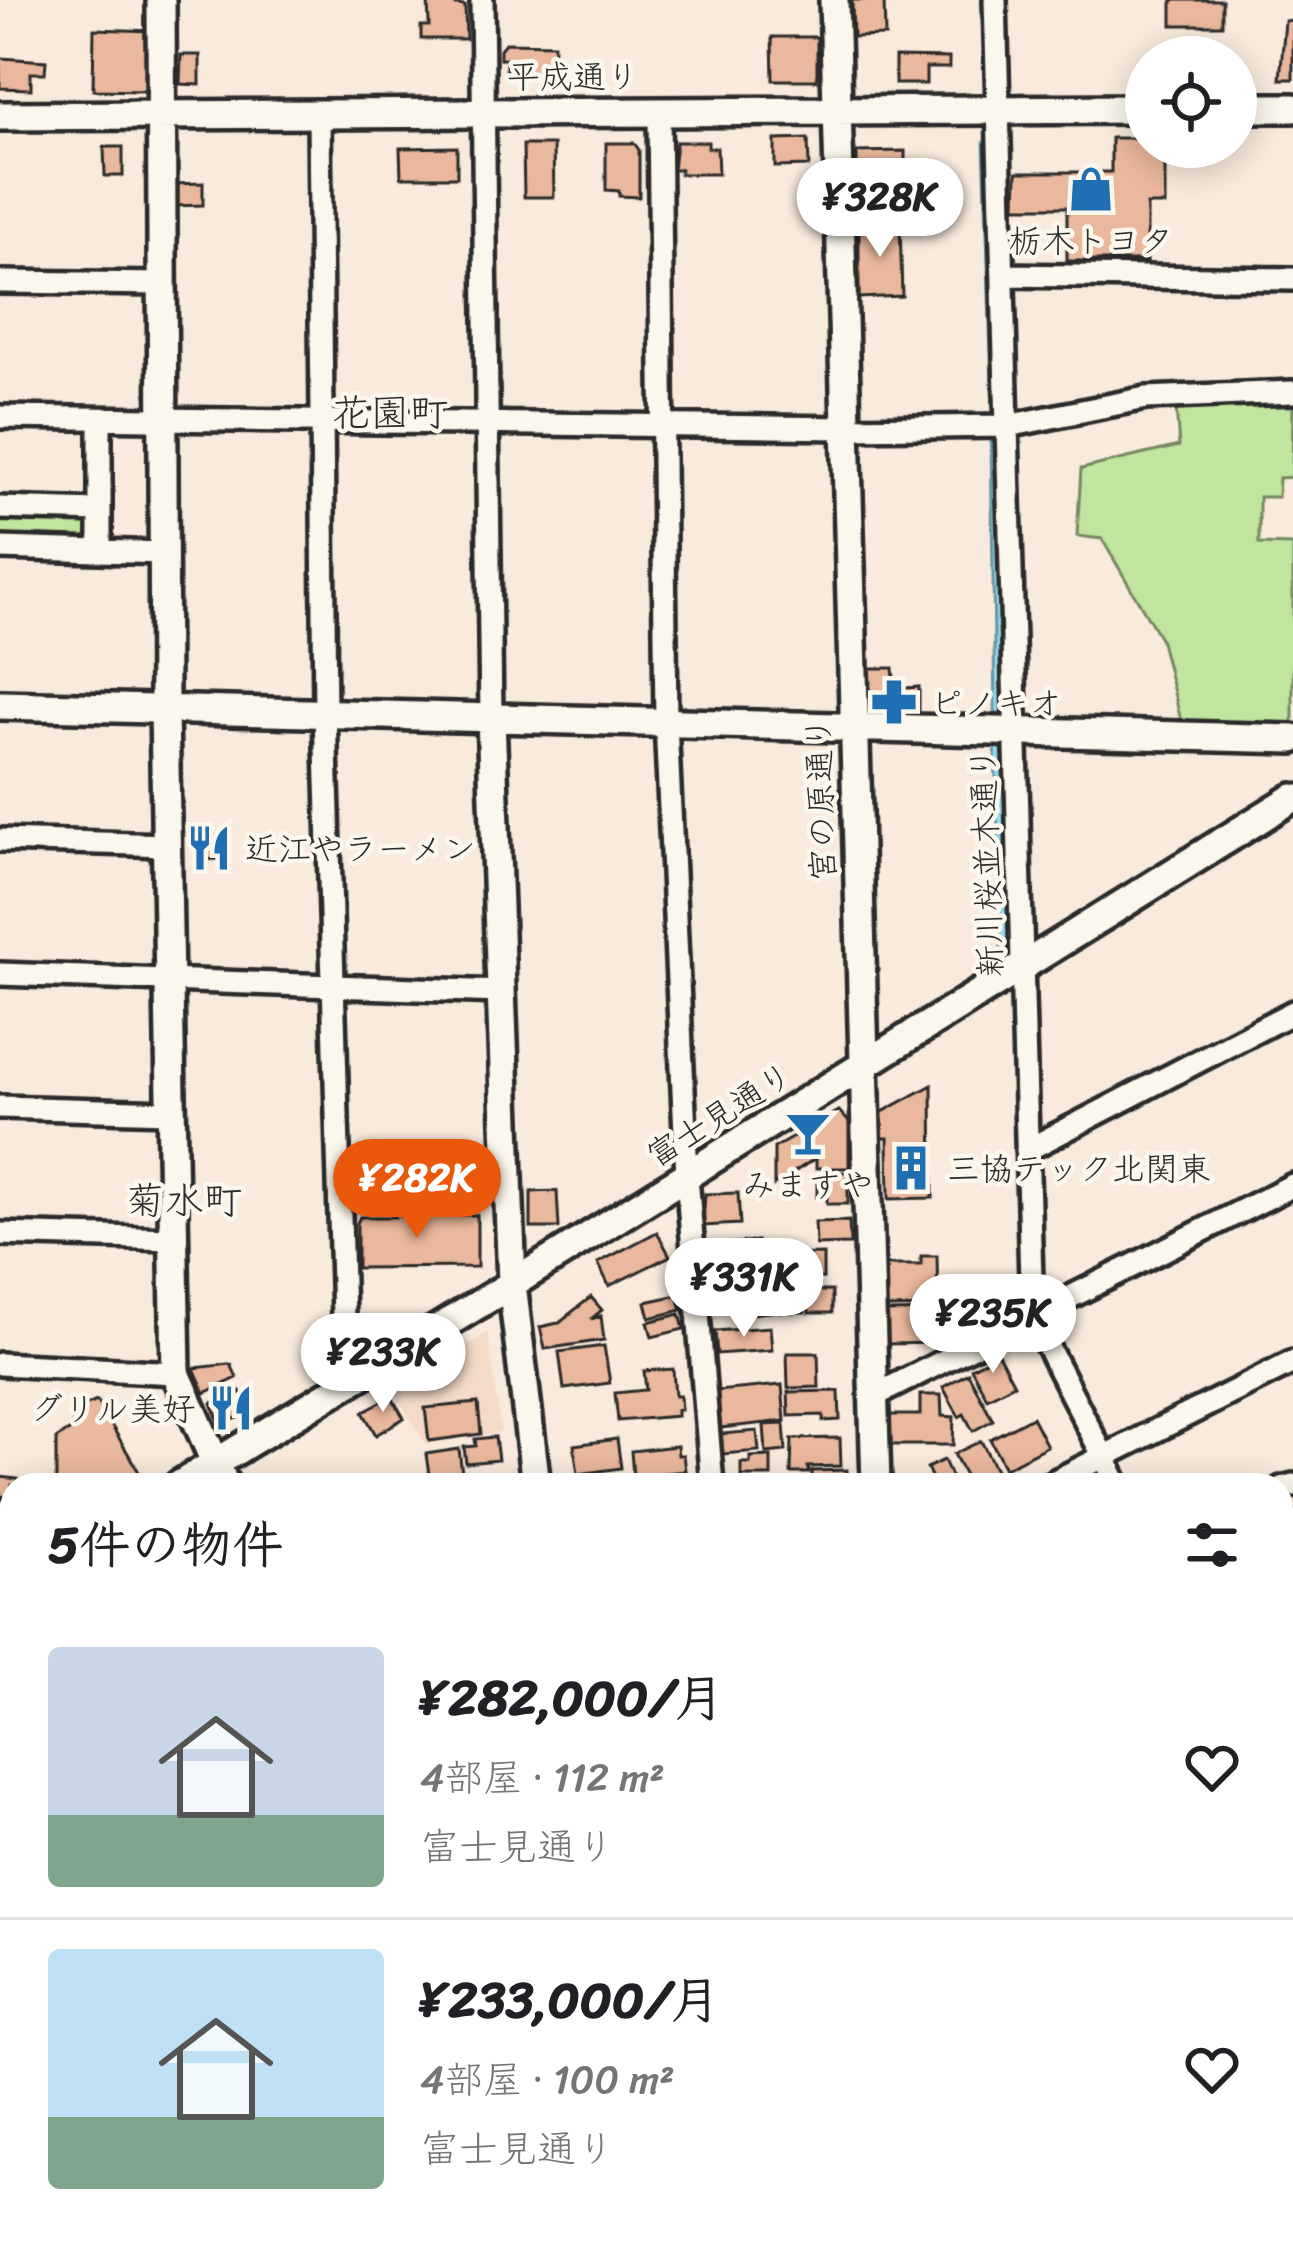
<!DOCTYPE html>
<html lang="ja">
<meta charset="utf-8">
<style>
:root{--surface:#fff;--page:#f6f6f6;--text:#202124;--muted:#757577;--line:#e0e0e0;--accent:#ea580c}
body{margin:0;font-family:Sriracha,"Klee One",sans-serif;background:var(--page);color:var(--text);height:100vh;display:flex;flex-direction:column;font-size:45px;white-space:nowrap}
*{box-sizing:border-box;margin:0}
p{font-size:39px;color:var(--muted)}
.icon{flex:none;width:66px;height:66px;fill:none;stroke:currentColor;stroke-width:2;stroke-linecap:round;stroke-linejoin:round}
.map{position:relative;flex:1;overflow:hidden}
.panel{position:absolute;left:0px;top:1473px;width:1293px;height:771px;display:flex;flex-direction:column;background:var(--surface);border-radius:36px 36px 0 0;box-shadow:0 6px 30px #0003}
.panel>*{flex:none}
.tools{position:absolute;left:1125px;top:36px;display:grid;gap:24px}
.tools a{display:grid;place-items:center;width:132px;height:132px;border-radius:50%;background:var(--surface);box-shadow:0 6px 30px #0003;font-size:60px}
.price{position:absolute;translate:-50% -102px;padding:0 27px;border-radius:42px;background:#fff;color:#222;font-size:39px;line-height:78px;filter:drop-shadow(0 3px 6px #0008)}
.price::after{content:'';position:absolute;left:50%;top:72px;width:36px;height:27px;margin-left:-18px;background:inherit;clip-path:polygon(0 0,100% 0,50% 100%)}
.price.on{background:var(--accent);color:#fff}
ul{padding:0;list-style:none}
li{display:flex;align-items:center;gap:36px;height:300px;padding:0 48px}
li+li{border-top:3px solid var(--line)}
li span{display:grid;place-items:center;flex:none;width:336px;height:240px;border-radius:12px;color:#555}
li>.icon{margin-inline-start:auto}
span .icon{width:144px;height:144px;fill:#fffc;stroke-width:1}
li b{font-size:51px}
h2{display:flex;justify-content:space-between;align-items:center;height:144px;padding:0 48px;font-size:51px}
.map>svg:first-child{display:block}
</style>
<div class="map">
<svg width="1293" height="2242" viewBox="0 0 1293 2242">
<rect width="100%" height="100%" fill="#f8eadc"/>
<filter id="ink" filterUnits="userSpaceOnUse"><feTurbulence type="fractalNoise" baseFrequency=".00833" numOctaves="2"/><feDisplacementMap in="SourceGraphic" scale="24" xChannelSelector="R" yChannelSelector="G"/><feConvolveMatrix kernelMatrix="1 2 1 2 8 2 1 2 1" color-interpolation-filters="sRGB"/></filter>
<g filter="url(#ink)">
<path fill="#f4dbc9" d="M488,1333l13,99 -76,12 -33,-56z"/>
<path fill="#c1e49e" stroke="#768864" stroke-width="3" d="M1293,405l-1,72 -13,1 -1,19h-19v47l34,1v181l-111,-2 -22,-86 -58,-99 -25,-3 4,-67 98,-23 -3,-38z
M0,514l93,2 1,27 -94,-2z"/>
<path fill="#91dbf2" stroke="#6895a2" stroke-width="3" d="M984,142h3l10,276 -4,-1z
M991,438h5l6,276 -7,-1z
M995,745h7l7,206 -8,1z"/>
<path fill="#eab89c" stroke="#2b2b2b" stroke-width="3" d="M428,0h28v5l9,1 1,33h-45v-13h8z
M852,0h32l1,36 -32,1z
M1172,0h50v25h-50z
M1293,20v59h-13l5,-58z
M94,29l58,2 -2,54 -5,6 -52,-1z
M772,37h45v43h-44z
M505,43l49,1 -1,33 -47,-1v-17h-6v-10z
M181,55h19v30l-20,-1z
M895,57l54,1v10h-23v16h-31z
M0,58l46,3 -1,12h-14v16l-31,-1z
M1111,138h35v9h19v58h-18v56h-80v-54h-51l1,-35h94z
M808,139l1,27 -34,1v-27z
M676,142h32v6h9l1,26h-38v-5l-7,1z
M606,143h28l5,7v47l-20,-1v-5l-13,-1z
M523,145h30l1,52h-30z
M104,147h19v29h-18z
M457,147v30h-56l-1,-29z
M905,151v30h-48v-29z
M203,183v22l-30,1v-22z
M859,223h41l2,73 -43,2z
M868,668h25l2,21 24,-2v28h-50z
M217,836l2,23 -19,1 -1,-23z
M932,1085l1,113 -44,1 -1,-61h-8l1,-25z
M839,1111l10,11v46h-33v-10l-42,27v-37z
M823,1172h25v32h-21v-6h-10v-21h6z
M557,1191l2,37h-28v-36z
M738,1193l2,31 -37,2 2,-32z
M413,1202l6,1v12h58v52l-120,1v-45l3,-6h35v-11h6v9h10z
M849,1221l1,23 -34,1 -1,-23z
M657,1232l13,24 -61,30 -11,-23z
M757,1241l1,23 -33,2 -2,-22z
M823,1254v24l-38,2v-25z
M921,1256h16l1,51 -52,1v-43h35z
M776,1282l2,29 -38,4 -3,-29z
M782,1290h23v22h-24z
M808,1291h24v22h-23z
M678,1295l4,15 -32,8 -4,-16z
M591,1297l11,13 -11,9 10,-3 3,24 -59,9 -5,-22 18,-4z
M940,1311l1,32 -55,1 -1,-32z
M680,1314l4,15 -32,8 -4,-15z
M770,1327l2,23 -55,4 -2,-23z
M604,1346l6,37 -46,6 -5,-37z
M787,1353h31l1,34 -31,1z
M998,1354l16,30 -27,14 -16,-30z
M231,1364l6,14 -32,15 -11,-25z
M673,1369l2,27h5l1,14h-4v6l-59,5 -3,-28 31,-3 -2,-19z
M968,1373l25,47 -20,11 -9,-17 -5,3 -16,-30z
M782,1385l3,36 -65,7 -4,-37z
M240,1391l10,22 -30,12 -8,-22z
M839,1391l1,29 -17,1v-6l-34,1 -1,-24z
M920,1395h21l1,21 12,1 -1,28h-65v-30h32z
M391,1396l13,22 -28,17 -13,-23z
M97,1401l42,71 -23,13h-60v-46l16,-10 3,-19z
M478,1403l3,31 -52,7 -4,-33z
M1032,1417l15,29 -42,22 -15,-29z
M784,1424l2,27 -20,2 -2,-28z
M757,1431l2,20 -36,3 -2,-20z
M495,1437l3,23 -32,3 -2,-16 12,-1 -1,-7z
M840,1438l1,28 -33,1 1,6h-18l1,-34z
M617,1439l4,29 -43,6 -4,-29z
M981,1441l23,44h-34l-16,-31z
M677,1446l1,9h5l2,16 -52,5 -2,-25z
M459,1449l3,25 -32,8 -4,-28z
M771,1456v20h-30v-13h9v-6z
M944,1460l10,23 -19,2 -8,-17z
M847,1470v15h-35v-14z
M0,1477l18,2 -1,6h-5v12l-12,-1z
M1293,1508v25l-12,4v-26z
M7,1647l5,8v21l-6,3 -6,-9v-19z
M0,1681l12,20v17l-12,7z
M122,2232h46l5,10h-60l-2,-4z
M417,2232h13l4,9 -37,1z
M679,2232h37l2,4 -12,6h-22z
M762,2232h12l5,10h-36z"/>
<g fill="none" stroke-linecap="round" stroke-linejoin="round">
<g stroke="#2b2b2b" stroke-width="30">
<path id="minor" d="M482,0l9,718
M995,0l37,1316 86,169
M659,112l7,610 21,454 25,309
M319,115l6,598 20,671
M1005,275l288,4
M0,282l164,2
M0,417l846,11 162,-2 138,-28 147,-6
M100,419v132
M0,508l99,3
M0,548l164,5
M0,840l167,5
M0,974l501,18
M0,1107l169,5
M1027,1150l266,-138
M0,1234l173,5
M0,1364l176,9
M874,1396l419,-211
M1047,1485l246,-123
M1281,1488l12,-3
M0,1511l12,6
M1281,1768l12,-7
M1281,1801l12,24
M1281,1849l12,-7
M1281,1926l12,-6
M0,1983l12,-50
M1281,2094l12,-6
M176,2232l5,9 17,-9
M273,2232l5,10
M332,2242l20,-10
M900,2242l43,-10"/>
</g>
<g stroke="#2b2b2b" stroke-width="36">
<path id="tertiary" d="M161,0l3,709 12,664 49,112
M834,0l42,1485
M1236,108h57
M0,116l1146,-7
M0,705l1293,34
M491,718l21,566 24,201
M179,1485l333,-201 781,-486
M1281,1587l12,-6
M0,1600l12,-7
M0,1854l12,7
M890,2232v10
M12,2242l22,-10"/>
</g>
<use href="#minor" stroke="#fbf7ec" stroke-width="21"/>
<use href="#tertiary" stroke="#fbf7ec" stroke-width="27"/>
<path stroke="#2b2b2b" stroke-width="6" stroke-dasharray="18 9" stroke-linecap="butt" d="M1281,1883l12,-6
M583,2242l20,-10
M622,2242l19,-10"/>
</g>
</g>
<defs>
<g id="shop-bare" transform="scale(3.6)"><path d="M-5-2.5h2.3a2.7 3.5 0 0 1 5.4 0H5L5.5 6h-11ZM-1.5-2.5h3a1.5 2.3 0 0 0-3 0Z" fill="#1f6fb2" stroke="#fbf7ec" stroke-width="2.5" paint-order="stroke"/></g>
<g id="pharmacy-bare" transform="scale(3.6)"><path d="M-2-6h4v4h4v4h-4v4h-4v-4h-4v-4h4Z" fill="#1f6fb2" stroke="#fbf7ec" stroke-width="2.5" paint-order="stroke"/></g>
<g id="restaurant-bare" transform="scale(3.6)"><path d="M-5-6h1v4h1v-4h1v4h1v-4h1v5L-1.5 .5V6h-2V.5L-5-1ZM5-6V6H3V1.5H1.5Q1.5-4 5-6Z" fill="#1f6fb2" stroke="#fbf7ec" stroke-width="2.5" paint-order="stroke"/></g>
<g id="bar-bare" transform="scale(3.6)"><path d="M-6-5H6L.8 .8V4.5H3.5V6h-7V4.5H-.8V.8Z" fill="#1f6fb2" stroke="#fbf7ec" stroke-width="2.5" paint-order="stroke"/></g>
<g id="building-bare" transform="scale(3.6)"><path d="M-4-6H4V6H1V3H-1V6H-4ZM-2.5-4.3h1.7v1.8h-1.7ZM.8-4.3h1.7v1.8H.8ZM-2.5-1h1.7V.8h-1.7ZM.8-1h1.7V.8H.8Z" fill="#1f6fb2" stroke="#fbf7ec" stroke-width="2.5" paint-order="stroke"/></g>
</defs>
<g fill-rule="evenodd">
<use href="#shop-bare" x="1091" y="189"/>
<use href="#pharmacy-bare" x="894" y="702"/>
<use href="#restaurant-bare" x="209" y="848"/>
<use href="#bar-bare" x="808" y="1133"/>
<use href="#building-bare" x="911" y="1168"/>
<use href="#restaurant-bare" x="231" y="1408"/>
</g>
<g text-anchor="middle" stroke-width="9" stroke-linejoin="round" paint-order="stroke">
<g font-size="33" fill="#2b2b2b" stroke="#fbf7ec">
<text x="573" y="88">平成通り</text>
<text transform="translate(820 799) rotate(-92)" y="12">宮の原通り</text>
<text transform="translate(986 862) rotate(-92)" y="12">新川桜並木通り</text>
<text transform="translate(719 1114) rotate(-32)" y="12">富士見通り</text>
</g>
<g font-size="33" fill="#2b2b2b" stroke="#fbf7ec" text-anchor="start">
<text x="1091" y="252" text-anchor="middle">栃木トヨタ</text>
<text x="930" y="714">ピノキオ</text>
<text x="245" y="860">近江やラーメン</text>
<text x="947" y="1180">三協テック北関東</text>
<text x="808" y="1196" text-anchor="middle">みますや</text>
<text x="195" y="1420" text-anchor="end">グリル美好</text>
</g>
<g font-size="39" fill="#2b2b2b" stroke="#fbf7ec">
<text x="390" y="426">花園町</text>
<text x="184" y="1214">菊水町</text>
</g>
</g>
</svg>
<div class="tools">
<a><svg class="icon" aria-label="locate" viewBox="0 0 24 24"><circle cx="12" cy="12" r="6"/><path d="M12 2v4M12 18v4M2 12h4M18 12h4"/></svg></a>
</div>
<b class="price" style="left:880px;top:260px">¥328K</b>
<b class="price on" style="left:417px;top:1241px">¥282K</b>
<b class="price" style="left:744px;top:1340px">¥331K</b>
<b class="price" style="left:993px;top:1376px">¥235K</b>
<b class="price" style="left:383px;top:1415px">¥233K</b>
<section class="panel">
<h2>5件の物件<svg class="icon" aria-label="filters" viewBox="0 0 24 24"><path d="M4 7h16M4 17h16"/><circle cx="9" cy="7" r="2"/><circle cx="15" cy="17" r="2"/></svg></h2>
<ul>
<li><span style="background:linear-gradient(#c9d6e8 70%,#7fa58c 0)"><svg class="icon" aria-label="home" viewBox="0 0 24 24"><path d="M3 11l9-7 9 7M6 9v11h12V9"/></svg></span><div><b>¥282,000/月</b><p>4部屋 · 112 m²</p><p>富士見通り</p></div><svg class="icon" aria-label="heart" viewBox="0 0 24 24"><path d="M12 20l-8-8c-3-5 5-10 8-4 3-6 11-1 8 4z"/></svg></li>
<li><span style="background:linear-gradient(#bfe0f5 70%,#7fa58c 0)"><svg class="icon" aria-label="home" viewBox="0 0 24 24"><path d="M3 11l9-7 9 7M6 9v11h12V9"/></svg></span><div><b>¥233,000/月</b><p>4部屋 · 100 m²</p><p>富士見通り</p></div><svg class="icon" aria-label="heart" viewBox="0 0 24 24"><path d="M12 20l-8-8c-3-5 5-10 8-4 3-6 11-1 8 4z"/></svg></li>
</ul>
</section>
</div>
